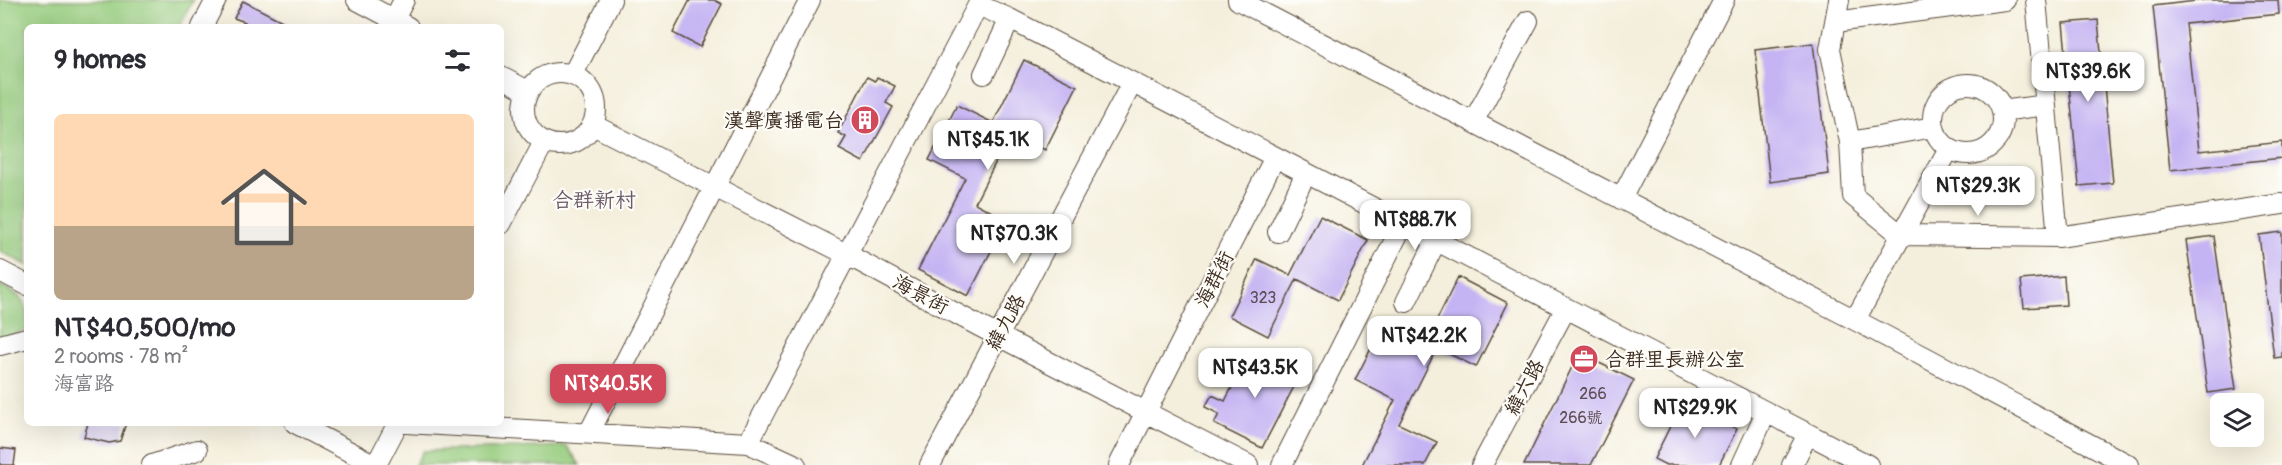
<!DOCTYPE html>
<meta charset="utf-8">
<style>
:root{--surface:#fff;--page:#f2f2f3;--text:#2b2b33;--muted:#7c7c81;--line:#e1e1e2;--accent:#d1495b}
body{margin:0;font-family:Pangolin,"LXGW WenKai TC",sans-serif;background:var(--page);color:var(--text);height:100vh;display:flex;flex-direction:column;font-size:22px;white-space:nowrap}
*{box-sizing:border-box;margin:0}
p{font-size:20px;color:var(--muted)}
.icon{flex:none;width:33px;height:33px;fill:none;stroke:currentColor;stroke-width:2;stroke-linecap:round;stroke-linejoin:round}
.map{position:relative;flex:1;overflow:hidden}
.drawer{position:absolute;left:24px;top:24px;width:480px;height:402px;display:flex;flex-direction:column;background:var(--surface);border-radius:9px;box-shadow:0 6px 24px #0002}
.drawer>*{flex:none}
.fabs{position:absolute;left:2210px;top:393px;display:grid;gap:12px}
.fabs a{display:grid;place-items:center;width:54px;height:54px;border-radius:9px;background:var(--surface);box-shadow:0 6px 24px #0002;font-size:30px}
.price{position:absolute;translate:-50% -51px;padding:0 14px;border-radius:12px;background:#fff;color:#222;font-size:20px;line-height:39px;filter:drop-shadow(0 2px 3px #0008)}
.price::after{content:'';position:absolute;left:50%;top:36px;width:18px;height:14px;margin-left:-9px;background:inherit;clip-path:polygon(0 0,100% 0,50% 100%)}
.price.on{background:var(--accent);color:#fff}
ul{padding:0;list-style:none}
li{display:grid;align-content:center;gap:12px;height:318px;padding:0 30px}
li+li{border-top:2px solid var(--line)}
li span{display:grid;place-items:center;height:186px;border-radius:9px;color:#555}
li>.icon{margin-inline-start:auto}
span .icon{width:108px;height:108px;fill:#fffc;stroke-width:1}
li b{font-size:26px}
h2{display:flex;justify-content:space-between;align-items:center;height:72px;padding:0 30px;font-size:26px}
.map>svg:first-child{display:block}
</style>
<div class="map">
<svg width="2282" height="465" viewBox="0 0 2282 465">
<rect width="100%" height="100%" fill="#fdfcf7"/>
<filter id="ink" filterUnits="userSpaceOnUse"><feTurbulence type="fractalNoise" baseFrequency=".0167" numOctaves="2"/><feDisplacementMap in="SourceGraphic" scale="12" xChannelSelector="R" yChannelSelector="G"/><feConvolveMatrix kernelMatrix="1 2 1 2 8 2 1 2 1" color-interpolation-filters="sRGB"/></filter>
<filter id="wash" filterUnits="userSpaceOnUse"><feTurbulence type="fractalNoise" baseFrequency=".008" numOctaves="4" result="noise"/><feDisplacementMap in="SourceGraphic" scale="24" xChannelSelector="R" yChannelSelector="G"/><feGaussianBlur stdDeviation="1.35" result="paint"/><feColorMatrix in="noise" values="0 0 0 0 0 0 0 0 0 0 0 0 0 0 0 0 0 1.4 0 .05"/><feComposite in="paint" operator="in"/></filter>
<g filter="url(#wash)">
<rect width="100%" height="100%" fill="#f4efdc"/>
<path fill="#96cc7e" stroke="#687b4e" stroke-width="1.5" d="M0,0h193l-14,27h-152v238l-27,-14z
M0,285c25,12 27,17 27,44l-27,12z
M567,446l13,19h-165l8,-14z"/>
<g id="blocks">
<path fill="#c4b4f3" d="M690,0h24l8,4 -22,43 -27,-14z
M2205,0h73l1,14 -93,10 13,127 83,-9v16l-112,12 -17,-164z
M243,1l51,26h-52l3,-5 -11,-4z
M2098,20l15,163 -34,3 -16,-163z
M1813,43l16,131 -59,8 -15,-132z
M1024,60l53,26 -32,64 -34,-18 -36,71 32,17 -39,76 -50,-26 47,-92 -36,-18 28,-55 36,18z
M867,77l8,4 2,-4 18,9 -9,17 7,4 -30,55 -24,-13 7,-12 -8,-4z
M1320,216l48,24 -30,60 -41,-21 -29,57 -39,-20 28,-57 33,16z
M2282,232v125l-8,1 -15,-123z
M2214,236l22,153 -28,4 -22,-153z
M2064,276l2,29 -42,3 -3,-28z
M1458,277l50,26 -32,64 -39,-19 -38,76 38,18 -12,23h-63l33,-65 -40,-20 30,-59 41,21z
M1251,350l49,25 -38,73 -48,-24 5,-10 -14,-7 7,-12 13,6z
M1579,353l55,27 -43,85h-67z
M1682,402l55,27 -18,36h-53l-12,-6z
M88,423h38l-6,18 -11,2 -25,-6z
M0,448l16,2 -2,15h-14z"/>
</g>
</g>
<g filter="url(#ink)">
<use href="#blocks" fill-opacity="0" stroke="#57483a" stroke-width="1.5"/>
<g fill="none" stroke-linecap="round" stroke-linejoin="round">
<g stroke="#57483a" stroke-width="22">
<path id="minor" d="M357,0l51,27
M1238,0l617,320 274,145
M1839,0l-9,49 20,93 3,54 48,39 157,2 224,-33
M2036,0l22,237
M1835,22l170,-22
M202,27l14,-27
M390,27l14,-27
M524 109a36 36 0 1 1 72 0a36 36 0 1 1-72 0Z
M573,74l38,-74
M984,74l26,-55
M501,77l27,14
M1933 119a35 35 0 1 1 70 0a35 35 0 1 1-70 0Z
M2002,111l44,-6
M1473,122l55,-101
M593,125l253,129 133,72 269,139
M1850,142l83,-15
M1621,199l103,-199
M501,224l43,-82
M1278,232l28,-59
M0,271l27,14
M1406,302l30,-61
M1855,320l94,-171
M0,345l27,-7
M295,423l80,42
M406,423l342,20 48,22
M589,433l221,-433
M748,443l230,-438 32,14 858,446
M152,465l45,-15
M376,465l22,-42
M930,465l202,-382
M1119,465l156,-308
M1282,465l121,-241
M1482,465l84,-157
M1742,465l24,-53
M1792,465l16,-31"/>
</g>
<use href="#minor" stroke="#fff" stroke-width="20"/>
</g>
</g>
<defs>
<g id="building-disc" transform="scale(1.5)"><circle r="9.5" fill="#d1495b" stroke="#fdfcf7"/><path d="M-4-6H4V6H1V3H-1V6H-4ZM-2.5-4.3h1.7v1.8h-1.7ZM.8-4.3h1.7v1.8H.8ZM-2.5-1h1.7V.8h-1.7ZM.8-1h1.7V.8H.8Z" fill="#fff"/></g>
<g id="office-disc" transform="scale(1.5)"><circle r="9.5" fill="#d1495b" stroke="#fdfcf7"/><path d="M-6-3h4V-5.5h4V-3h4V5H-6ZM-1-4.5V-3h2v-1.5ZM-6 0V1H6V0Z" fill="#fff"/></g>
</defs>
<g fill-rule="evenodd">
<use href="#building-disc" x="865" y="120"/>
<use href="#office-disc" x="1584" y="359"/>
</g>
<g text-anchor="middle" stroke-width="4.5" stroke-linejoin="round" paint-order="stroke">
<g font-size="16" fill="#5d4c53">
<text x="1263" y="303">323</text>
<text x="1593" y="399">266</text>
<text x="1581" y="423">266號</text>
</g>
<g font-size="20" fill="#3b2a1e" stroke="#fdfcf7" text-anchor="end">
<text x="844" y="127">漢聲廣播電台</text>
<text x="1605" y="366" text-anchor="start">合群里長辦公室</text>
</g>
<g font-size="20" fill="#3b2a1e" stroke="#fdfcf7">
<text transform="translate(1214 279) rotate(-63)" y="7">海群街</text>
<text transform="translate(921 294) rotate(28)" y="7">海景街</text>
<text transform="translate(1005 322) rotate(-62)" y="7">緯九路</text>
<text transform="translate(1524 387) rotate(-62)" y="7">緯六路</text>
</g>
<g font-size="21" fill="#6b5a69" stroke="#fdfcf7">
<text x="594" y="207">合群新村</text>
</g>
</g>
</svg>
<div class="fabs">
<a><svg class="icon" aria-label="layers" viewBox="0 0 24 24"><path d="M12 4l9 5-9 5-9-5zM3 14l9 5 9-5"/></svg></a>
</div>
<b class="price" style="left:2088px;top:103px">NT$39.6K</b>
<b class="price" style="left:988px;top:171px">NT$45.1K</b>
<b class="price" style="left:1978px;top:217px">NT$29.3K</b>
<b class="price" style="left:1415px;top:251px">NT$88.7K</b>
<b class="price" style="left:1014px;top:265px">NT$70.3K</b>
<b class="price" style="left:1424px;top:367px">NT$42.2K</b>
<b class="price" style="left:1255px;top:399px">NT$43.5K</b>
<b class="price on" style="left:608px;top:415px">NT$40.5K</b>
<b class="price" style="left:1695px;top:439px">NT$29.9K</b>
<section class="drawer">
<h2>9 homes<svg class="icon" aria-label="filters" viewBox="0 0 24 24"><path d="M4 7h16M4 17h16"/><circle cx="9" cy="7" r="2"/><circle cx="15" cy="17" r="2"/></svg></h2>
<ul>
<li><span style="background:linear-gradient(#ffd9b3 60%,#b9a48a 0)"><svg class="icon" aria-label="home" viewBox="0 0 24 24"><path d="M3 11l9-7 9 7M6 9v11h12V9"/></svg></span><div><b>NT$40,500/mo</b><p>2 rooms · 78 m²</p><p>海富路</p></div></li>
</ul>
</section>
</div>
